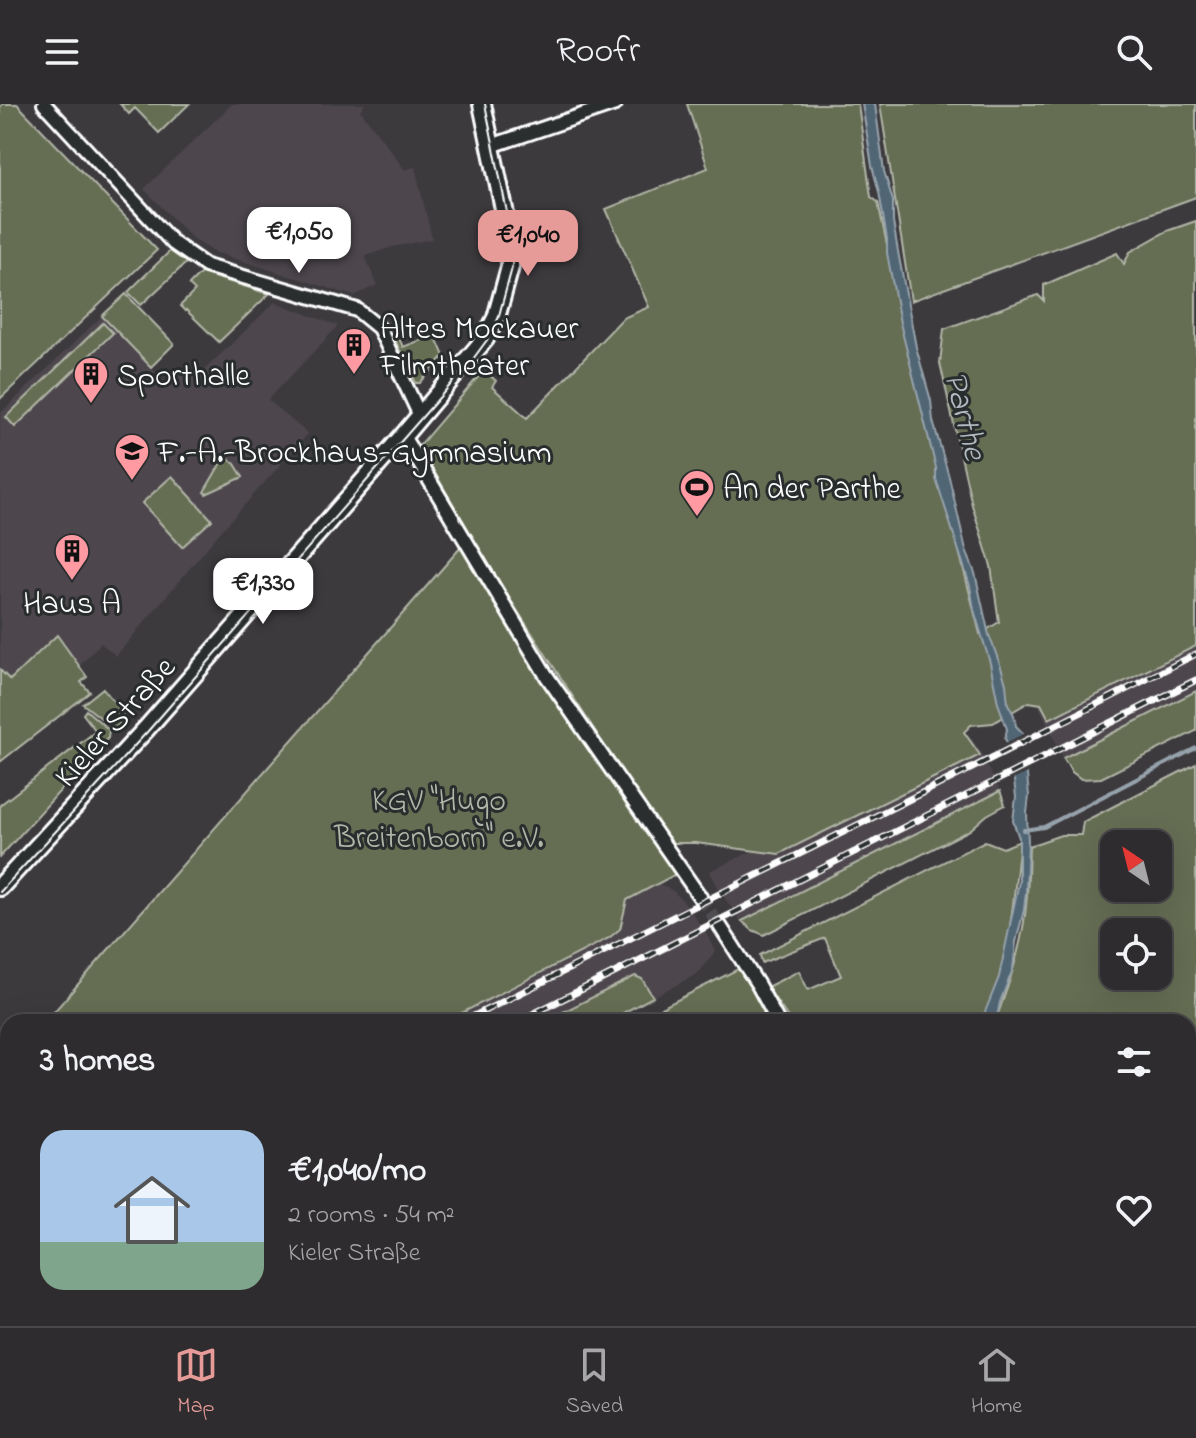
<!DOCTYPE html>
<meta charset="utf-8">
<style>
:root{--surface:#2e2c2e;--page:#363436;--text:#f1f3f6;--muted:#a7a7aa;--line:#49484a;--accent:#e69b98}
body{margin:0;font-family:"Indie Flower",sans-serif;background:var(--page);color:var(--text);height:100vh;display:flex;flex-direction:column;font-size:30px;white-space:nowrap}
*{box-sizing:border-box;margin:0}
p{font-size:26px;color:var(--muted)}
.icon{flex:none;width:44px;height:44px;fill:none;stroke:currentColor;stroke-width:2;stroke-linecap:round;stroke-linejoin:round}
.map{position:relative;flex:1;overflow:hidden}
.drawer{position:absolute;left:0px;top:910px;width:1196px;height:312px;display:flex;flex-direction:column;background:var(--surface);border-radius:24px 24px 0 0;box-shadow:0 8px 32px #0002,0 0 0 2px var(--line)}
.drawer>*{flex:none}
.needle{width:52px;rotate:325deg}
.fabs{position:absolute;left:1100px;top:726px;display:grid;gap:16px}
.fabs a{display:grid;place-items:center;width:72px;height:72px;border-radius:16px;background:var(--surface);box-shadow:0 8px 32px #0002,0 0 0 2px var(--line);font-size:40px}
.price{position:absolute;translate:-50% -68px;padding:0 18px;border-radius:16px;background:#fff;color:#222;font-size:26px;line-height:52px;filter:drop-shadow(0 2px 4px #0008)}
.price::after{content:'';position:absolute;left:50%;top:48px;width:24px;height:18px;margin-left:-12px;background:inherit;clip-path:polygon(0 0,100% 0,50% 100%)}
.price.current{background:var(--accent);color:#111}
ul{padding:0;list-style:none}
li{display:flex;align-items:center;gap:24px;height:200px;padding:0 40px}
li span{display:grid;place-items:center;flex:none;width:224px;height:160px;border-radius:24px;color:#555}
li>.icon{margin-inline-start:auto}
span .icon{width:96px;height:96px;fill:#fffc;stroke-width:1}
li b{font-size:34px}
h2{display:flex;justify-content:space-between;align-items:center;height:96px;padding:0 40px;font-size:34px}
header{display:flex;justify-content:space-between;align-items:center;height:104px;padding:0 40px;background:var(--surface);font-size:36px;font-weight:600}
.menu{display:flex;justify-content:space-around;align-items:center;height:112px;border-top:2px solid var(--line);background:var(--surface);font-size:22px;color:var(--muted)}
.menu a{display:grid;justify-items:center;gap:4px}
.menu .current{color:var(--accent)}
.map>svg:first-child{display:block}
</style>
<header><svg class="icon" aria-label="menu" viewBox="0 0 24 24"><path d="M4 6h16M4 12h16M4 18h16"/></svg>Roofr<svg class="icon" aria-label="search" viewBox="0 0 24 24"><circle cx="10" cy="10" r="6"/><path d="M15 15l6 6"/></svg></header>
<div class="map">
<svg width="1196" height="1222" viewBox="0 0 1196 1222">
<rect width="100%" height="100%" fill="#3d3a3e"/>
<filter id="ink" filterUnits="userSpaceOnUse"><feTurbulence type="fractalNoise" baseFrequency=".0125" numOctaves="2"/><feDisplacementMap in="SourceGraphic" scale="16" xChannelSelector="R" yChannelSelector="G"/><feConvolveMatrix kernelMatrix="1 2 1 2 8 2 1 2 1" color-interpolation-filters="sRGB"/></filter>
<g filter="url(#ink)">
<path fill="#4e474d" d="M232,0h133l-5,6 45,60 10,-3 17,72 -40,8 -27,9 12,29 -23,11 -140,-44 -22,-14 -48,-49z
M275,198l63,24 -70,74 40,34 -87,97 -105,125 -15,-13 -22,23 -22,-30 -47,45 -10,-11v-256l102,-98 66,69 16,-17 12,10z
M1196,500v127l-95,47 -20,1 -9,-7 -8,-13 -25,-53z
M972,635l8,12 20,40 5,14 -18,10 -17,15 -206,105 -12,-5 -13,-11 -21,-31 -8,-17 43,-20z
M658,780l14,6 14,14 21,31 8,17 -18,22 -44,23 -47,25h-210z"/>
<path fill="#656d52" stroke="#b2b6a8" stroke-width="2" fill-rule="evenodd" d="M3,0h14l140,146 -157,149v-292z
M120,0h69l-30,29 -24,-25 -6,6z
M687,0h171l13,93 7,5 36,171 66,261 19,-12 -8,-56 -19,-61 -32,-142 4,-34 94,-34 6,6v-16l73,-32 7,11 6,-12 37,-21 29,-10v425l-147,73 -8,-15 -12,-2 -36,21 -22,2 -7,7 16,23 -201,99 -83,-11h-23l-20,-22 -158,-245 -76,-130 65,-76 12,11 -4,6 35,31 96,-100 26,-11 -43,-98 102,-41z
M880,0h316v93l-285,104z
M171,146l15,13 -45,42 -13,-13z
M201,169l68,21 -50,48 -33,-32 -1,1 -5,-5 15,-15 -6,-6z
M126,190l48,50 -23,23 -49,-51z
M103,219l10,10 -98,94 -9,-10z
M397,230l6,13 32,-12 9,21 -24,27h-4l-23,-47z
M225,352l10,8 8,13 -37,17 -2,-2z
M172,372l40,44 -30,27 -40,-44z
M461,443l80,131 137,195 -51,27 -7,29 -11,9 -165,84h-399z
M57,531l30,42 -6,5 9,10 -90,70v-92l10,10z
M103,584l23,29 -11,12 -32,-25z
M1196,587v40l-95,47 -20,1 -9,-7 -9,-14z
M86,606l23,20 -1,8 -108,119v-52l96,-74 -13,-17z
M1196,660v277l-8,13v-32h-193c11,-30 21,-58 27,-89 6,-29 6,-58 7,-87l32,-11h20l2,-13zM1114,740h44v44h-44zM1114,828h44v44h-44z
M1000,687l5,14 -18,10 -17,15 -206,105 -12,-5 -10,-9z
M985,737l18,7 17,-7 -7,64 -9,64 -19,53h-194l-24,-35 32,-16 9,19 33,-14 -16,-38 -63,25 -2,-8z
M740,864l31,54h-137z
M635,872l7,3 11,18 -47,25h-63z
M8,960v149l-8,4v-146z
M1196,1024v150l-8,8v-145z
M39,1214h777l-4,8h-780z
M864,1214h284l13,8h-302z"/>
<path fill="#516674" stroke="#97a3ac" stroke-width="2" d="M862,0h13l9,67 9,30v21l6,35 17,90 15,54 2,20 16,56 17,73 9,23 14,62 12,32 5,17 2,20 6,11 2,11 7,7 6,63 -2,17 1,30 -2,49 -2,18 -8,32 -3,27 -13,33 -4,20h-15l18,-45 20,-95v-44l-6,-17 3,-24 -6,-50 -5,-8 2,-10 -9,-26 -8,-40 -16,-53 -4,-24 -34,-107v-11l-36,-145 -13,-70v-14l-8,-47 -7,-26z"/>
<path fill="#3d3a3e" d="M1027,628l4,39 -20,10 -8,-37z"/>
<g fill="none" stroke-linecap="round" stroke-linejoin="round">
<path stroke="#97a3ac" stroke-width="4" d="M1024,726l20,-3 152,-79"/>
<path stroke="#504e51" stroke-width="12" stroke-dasharray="12 6" stroke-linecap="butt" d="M700,793l20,29"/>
<g stroke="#fff" stroke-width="18">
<path id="street" d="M44,0l129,139 33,23 151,44 22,18 41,88
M491,42l124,-42
M403,332l143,239 154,222
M720,822l38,59 20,37
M0,1201l7,21"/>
</g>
<g stroke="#fff" stroke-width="22">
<path id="secondary" d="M0,783l146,-158 257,-293 82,-97 11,-21 14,-51v-29l-28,-134"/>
</g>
<use href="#street" stroke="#2a2d2e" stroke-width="12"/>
<use href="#secondary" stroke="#2a2d2e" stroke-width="16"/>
<path stroke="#fff" stroke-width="2" d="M0,788l148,-161 325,-372 14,-19 11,-21 14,-51v-31l-27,-133"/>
<g stroke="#fff" stroke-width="7">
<path id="rail" d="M462,918l510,-254 224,-114
M517,918l679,-342
M0,1154l8,-4
M0,1177l8,-4"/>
</g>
<use href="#rail" stroke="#2a2d2e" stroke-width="4" stroke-dasharray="12" stroke-linecap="butt"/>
</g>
</g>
<defs>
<g id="building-pin" transform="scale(1.8)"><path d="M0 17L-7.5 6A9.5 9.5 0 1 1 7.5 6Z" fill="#ff9aa2" stroke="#2a2d2e"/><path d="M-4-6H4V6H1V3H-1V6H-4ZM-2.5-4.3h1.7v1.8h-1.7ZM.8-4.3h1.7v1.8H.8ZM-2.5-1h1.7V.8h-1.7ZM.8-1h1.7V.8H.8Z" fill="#111"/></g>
<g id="school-pin" transform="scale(1.8)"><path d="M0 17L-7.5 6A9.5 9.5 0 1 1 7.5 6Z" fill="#ff9aa2" stroke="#2a2d2e"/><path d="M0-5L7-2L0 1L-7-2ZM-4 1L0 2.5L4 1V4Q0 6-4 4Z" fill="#111"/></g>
<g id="stadium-pin" transform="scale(1.8)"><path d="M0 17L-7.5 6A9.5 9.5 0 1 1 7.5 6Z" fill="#ff9aa2" stroke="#2a2d2e"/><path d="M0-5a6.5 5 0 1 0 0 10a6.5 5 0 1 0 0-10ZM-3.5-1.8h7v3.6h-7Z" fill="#111"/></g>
</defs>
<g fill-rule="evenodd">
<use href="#building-pin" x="354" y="241"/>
<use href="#building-pin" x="91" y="270"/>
<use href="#school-pin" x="132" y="347"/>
<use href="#stadium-pin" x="697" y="383"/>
<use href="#building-pin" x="72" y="447"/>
</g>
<g text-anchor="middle" stroke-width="6" stroke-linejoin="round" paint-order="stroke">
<g font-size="32" fill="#fff" stroke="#2a2d2e" text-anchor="start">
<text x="380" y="234">Altes Mockauer<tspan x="380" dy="37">Filmtheater</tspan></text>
<text x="117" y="281">Sporthalle</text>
<text x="158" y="358">F.-A.-Brockhaus-Gymnasium</text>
<text x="723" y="394">An der Parthe</text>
<text x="72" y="509" text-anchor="middle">Haus A</text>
</g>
<g font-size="32" fill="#fff" stroke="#2a2d2e">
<text transform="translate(114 617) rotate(-48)" y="11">Kieler Straße</text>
</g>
<g font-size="32" fill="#b2b6a8" stroke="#2a2d2e">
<text x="439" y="706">KGV "Hugo<tspan x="439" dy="37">Breitenborn" e.V.</tspan></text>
</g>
<g font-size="34" font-style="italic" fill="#b1bac0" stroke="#2a2d2e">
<text transform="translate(967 311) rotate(76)" y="12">Parthe</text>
</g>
</g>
</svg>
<div class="fabs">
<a><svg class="needle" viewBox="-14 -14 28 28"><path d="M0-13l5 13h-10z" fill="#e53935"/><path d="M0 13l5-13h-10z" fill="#a7a7aa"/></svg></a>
<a><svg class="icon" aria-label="locate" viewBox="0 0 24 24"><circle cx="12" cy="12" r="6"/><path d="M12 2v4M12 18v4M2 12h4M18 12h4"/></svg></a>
</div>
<b class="price" style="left:299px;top:171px">€1,050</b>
<b class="price current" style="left:528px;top:174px">€1,040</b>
<b class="price" style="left:263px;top:522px">€1,330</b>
<section class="drawer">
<h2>3 homes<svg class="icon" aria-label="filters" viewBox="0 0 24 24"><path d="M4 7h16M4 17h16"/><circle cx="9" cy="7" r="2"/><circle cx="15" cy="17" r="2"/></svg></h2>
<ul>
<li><span style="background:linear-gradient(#a9c7e8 70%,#7fa58c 0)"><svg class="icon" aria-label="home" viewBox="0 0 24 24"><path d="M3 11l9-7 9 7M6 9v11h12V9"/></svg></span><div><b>€1,040/mo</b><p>2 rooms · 54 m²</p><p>Kieler Straße</p></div><svg class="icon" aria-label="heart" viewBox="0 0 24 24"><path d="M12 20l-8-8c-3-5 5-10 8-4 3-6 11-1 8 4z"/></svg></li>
</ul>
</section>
</div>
<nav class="menu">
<a class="current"><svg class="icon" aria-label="map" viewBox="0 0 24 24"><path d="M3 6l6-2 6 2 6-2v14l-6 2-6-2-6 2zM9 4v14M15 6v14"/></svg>Map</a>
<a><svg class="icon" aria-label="saved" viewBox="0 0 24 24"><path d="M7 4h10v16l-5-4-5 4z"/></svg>Saved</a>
<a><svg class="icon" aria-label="home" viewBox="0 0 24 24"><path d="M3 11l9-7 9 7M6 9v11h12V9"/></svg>Home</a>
</nav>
